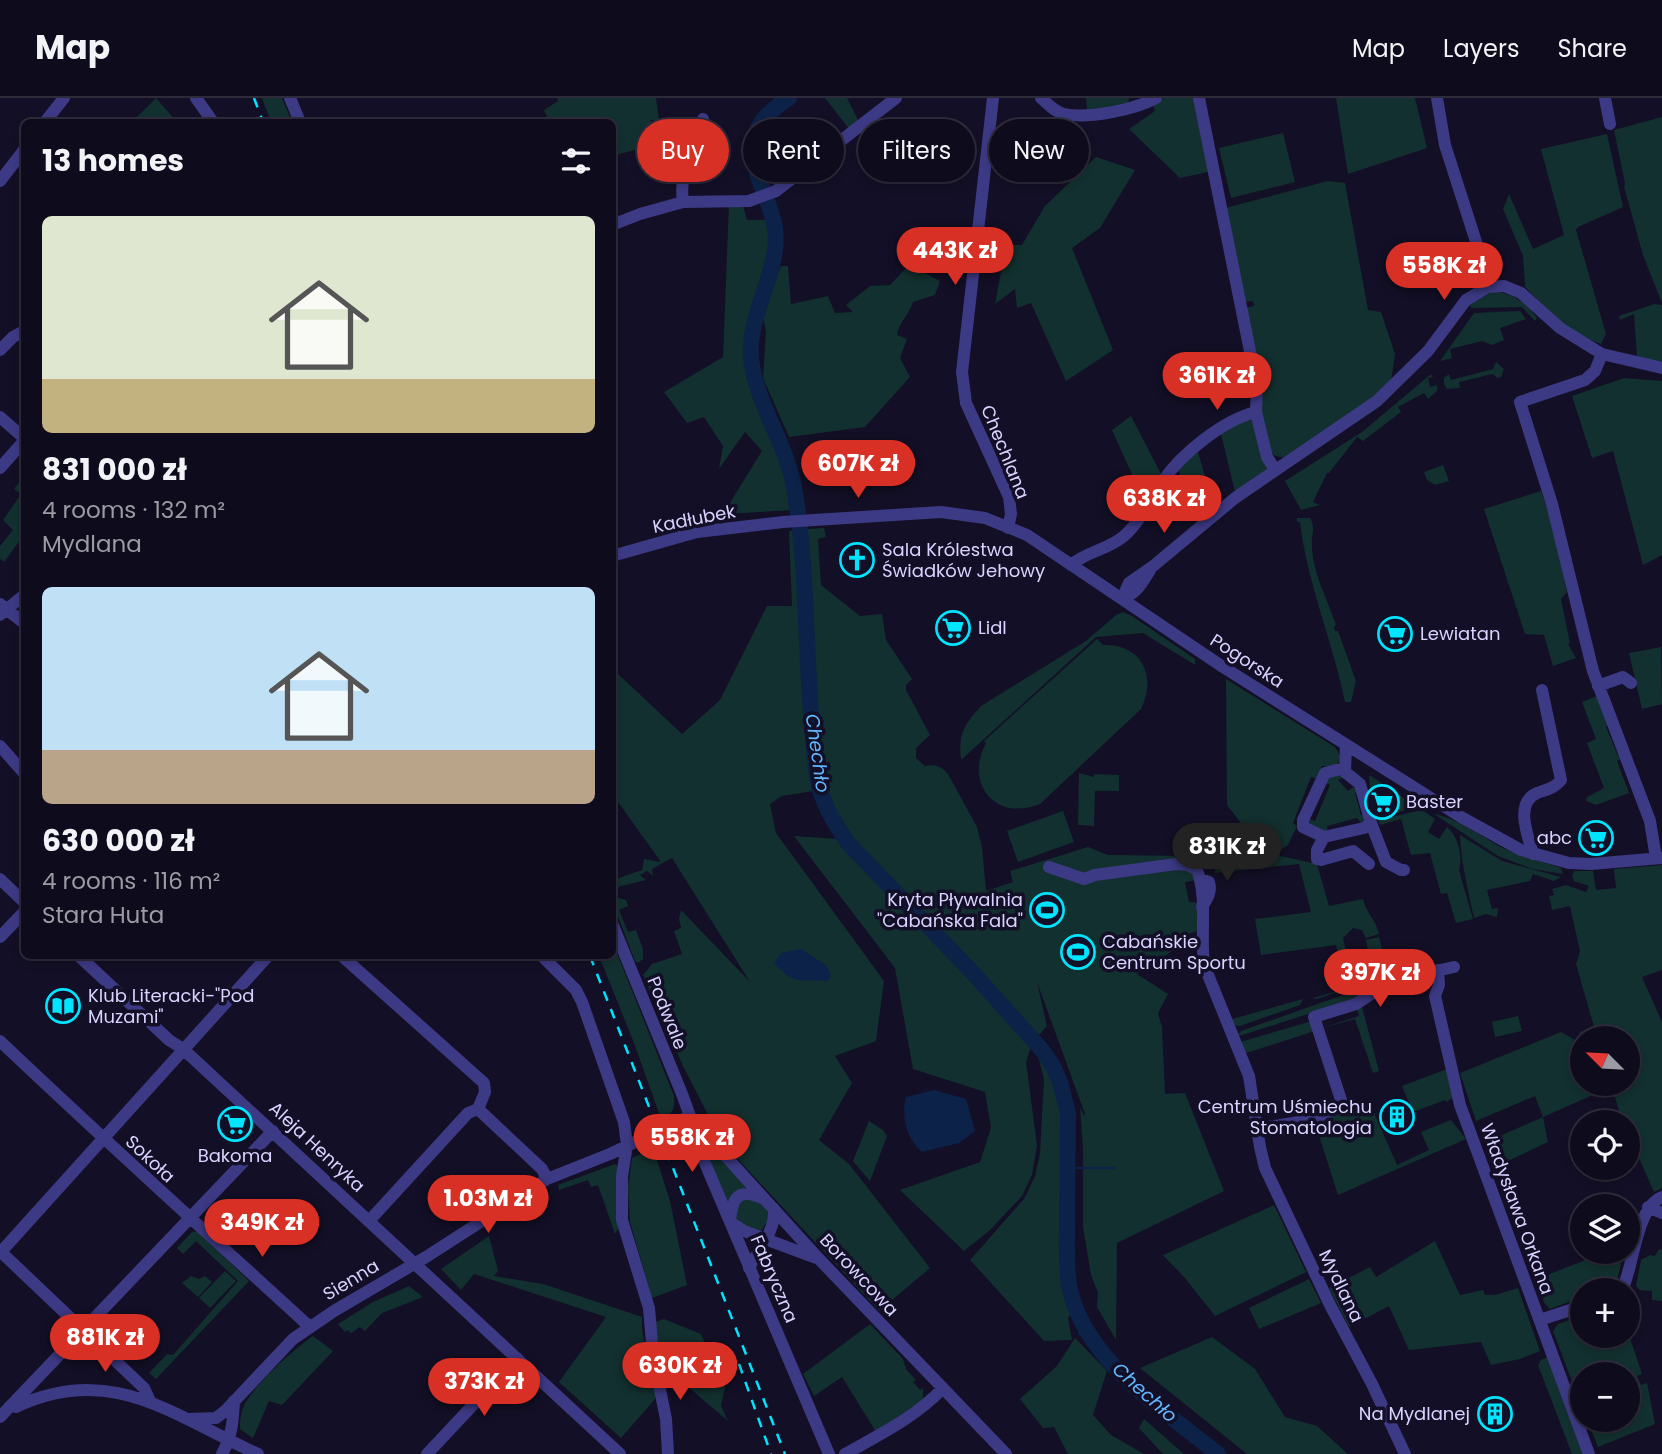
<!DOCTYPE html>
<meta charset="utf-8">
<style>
:root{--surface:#0e0b1c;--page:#1c1929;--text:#f1f3f6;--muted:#9b9ba3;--line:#2e2b3b;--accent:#d93025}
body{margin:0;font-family:Poppins,sans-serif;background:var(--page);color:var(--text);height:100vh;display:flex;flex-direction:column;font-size:26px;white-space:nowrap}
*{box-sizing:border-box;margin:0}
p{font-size:23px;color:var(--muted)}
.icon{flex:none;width:38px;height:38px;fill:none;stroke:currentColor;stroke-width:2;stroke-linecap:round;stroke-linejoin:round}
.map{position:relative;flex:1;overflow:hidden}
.drawer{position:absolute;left:21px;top:21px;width:595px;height:840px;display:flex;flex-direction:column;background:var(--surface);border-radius:10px;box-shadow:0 4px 10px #0003,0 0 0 2px var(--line)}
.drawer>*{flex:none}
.banner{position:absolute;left:637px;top:21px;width:665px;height:63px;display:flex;gap:14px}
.needle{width:46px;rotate:294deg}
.fabs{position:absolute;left:1570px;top:928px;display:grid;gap:14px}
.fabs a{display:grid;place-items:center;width:70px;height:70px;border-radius:50%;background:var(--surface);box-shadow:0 4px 10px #0003,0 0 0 2px var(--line);font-size:35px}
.price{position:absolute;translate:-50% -60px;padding:0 16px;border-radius:24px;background:var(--accent);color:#fff;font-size:23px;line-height:46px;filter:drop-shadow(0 2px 4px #0008)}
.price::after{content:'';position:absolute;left:50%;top:42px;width:21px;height:16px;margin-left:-10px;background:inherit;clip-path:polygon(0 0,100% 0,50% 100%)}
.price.on{background:#222;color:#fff}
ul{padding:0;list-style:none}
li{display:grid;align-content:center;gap:14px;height:371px;padding:0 21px}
li span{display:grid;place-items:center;height:217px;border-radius:10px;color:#555}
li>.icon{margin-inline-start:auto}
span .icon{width:126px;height:126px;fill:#fffc;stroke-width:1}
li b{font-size:30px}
h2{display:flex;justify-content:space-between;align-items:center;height:84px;padding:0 21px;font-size:30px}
.chip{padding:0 24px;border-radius:32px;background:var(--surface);box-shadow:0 4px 10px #0003,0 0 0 2px var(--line);font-size:24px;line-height:63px}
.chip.on{background:var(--accent);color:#fff}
header{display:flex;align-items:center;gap:42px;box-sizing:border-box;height:98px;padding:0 35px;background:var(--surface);border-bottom:2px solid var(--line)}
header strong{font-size:33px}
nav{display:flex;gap:38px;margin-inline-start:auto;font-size:24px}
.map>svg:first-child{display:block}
</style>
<header>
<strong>Map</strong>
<nav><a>Map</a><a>Layers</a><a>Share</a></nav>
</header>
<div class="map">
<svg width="1662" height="1356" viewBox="0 0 1662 1356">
<rect width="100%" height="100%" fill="#130f26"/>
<path fill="#12302f" d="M156,0l21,24h-45z
M262,0h20l10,24h-21z
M557,0h99l3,22h-8l4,24 -42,12 -1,-34h-63l-5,-12 14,-9z
M825,0h22l12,24 -9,8z
M1086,0h43l-1,7 -41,6z
M1164,0h32l12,74 -28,6 -51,-49 26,-18 -2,-5z
M1336,0h79l12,50 -79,26z
M1662,19v186l-19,-48 -19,-68 1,-4 -11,-53z
M1283,35l12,49 -64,16 -12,-50z
M1607,36l16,73 -45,20 -2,3 30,104 -5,10 -25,-10 -23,-19 -28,-28 -2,-31 -20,-47 6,-15 24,55 31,-14 -23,-86z
M1096,59l39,13 -35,58 -28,20 41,102 -47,31 -35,-78 -14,5 -2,-19 -20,15 11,-59h16l23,-39z
M1328,83l17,2 23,127 13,2 14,42 -4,28 -23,24 -84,52 -11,-3 -12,-36 -16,-111 9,-2 -1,-5 -9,1 -19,-94z
M729,105h13l5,17h21c14,43 -27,100 -20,147 4,26 20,51 29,75 8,22 15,44 17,68l-71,4 39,-63 -17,-19 -26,37 4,-23 -19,-29 -17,6 -23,-31 59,-35z
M788,168l3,38 37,-8 7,17 18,-1 -7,-7 24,-19 20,-1 19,-20 31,16 -5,14 -22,7c-4,13 -14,20 -16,33l10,4 -7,19 10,19 -45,50 -76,10 -26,-59 3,-47 -3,-13 3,-17 15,-35z
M1492,194c18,-1 35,11 45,26l-2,3 -13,-14 -50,1 -3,-3z
M1654,206l8,1v57l-25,-4 -3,-44 -14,6 -1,-4z
M1520,213l6,8 -26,9 4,12 -12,5 -10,-4 -32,8 2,9 -12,3 34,-48z
M1496,264l8,7 -3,8 -4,1 -4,-4 -34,8 1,6 -13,1 -3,-5v-6l5,-4 2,6 42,-11z
M1431,276l2,3 -5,1 2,9 7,-2v6l-9,8 -4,-6 -26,14 3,5 -38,29 -6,-4 -28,36h-2l-14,29 7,3 -19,5 -16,-29 77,-49z
M1624,280l38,3v174l-19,10 -30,-114 -21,7 -20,-62z
M1131,318l30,58 -18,25 -31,-69z
M1242,321h13l12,50 -32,23 -14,-58z
M1197,351l15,51 -21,15 -13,-47z
M1443,367l6,16 -14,4 -8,-5 -3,-8z
M24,378v59l-20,27 -4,-3v-13l13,-16 -10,-10 18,-26 -7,-5z
M1541,393l11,31 15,70 -6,7 9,44 -2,1 8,14 -23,8 -9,-31 -19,-1 -41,-125z
M1297,420h13c6,9 1,17 2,27 0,27 16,55 24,80l-2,2 1,4h3l18,50 -5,21h-6c-12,-60 -38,-119 -45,-180h-3z
M824,430l2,9 -8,2 3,46 39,31 22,-2 4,26 26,39 -6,6v5l24,45 -14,13v10l9,8c10,-2 16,0 23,8l29,53 5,20 4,44 27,-9 -3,-11 78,-24 20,8 85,1 13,4 -9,20 -12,2 4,20 10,1 1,27 -12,4 3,5 -54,35 31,20 -10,19 4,14 3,67 20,-1 39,98 -107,52 -1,97 -19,-33 1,-14 -7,-18 -8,-48v-78l-3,-42 4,9 1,-2 -48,-132 10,44 -8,9 -182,-190 -21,-27 -13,-37 -16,-234v-18z
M796,432l4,31 9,206 5,24 -32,5 -12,8 6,29 108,148 -8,60 -41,15 17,27 -33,57 30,24 81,104 -51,43 -157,-169 -39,-76 -40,-91 9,-11 30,-10 -8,-23 7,-3 -2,-9 2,-9 69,72 -78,-124 -20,11 1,7 -6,-5 -7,4 6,5 -33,8v-8l29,-10 2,-11 17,3 -48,-67v-113l4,-9 65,61 38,-34 47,-94h25l-3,-75z
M1123,514l9,4 63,43v6l-52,-32 -47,4 -135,123c-3,-26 3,-35 20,-54l105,-65 30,-26z
M1097,541l6,6c39,-1 54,31 38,64l-101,95c-44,18 -76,-20 -54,-61l-2,-2z
M1661,549l1,57 -20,5 -13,-56z
M1226,581l109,68 6,10 -4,9h-15l-5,13 -6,-2 -18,46 4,3 -9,19 -6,4 -12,-2 -3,-9 -13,2 -27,-35z
M1597,598l11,26 -2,5 12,29 4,2 -5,3 12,32 -33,12 -10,-4 1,-4 17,-9 -17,-45 9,-4 -14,-37z
M1079,675l15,4v-3l25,1v16h-24l-1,35 -16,-1z
M1339,676l5,3 -6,3 10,11 5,-4 5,3 1,2 -4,1 6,22 4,-1v4l-4,5 -4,-5 -30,8 1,7 -18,-7 -1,-7 6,2 15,-36 -6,-3 2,-5z
M1369,678h2l46,31 -40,11 -1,-5 18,-5 -3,-11 -8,-5 -2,-6 -11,3z
M1422,712l13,9 -7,13 11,7 8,-12c11,9 16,29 12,43l14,49 -17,4 -9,-30 -6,1 -11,-41 -19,2 -10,-36 -21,6 -2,-5z
M1063,713l11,31 -56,20 -11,-31z
M1434,716c26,5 45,22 69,34 19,9 38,13 58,20l2,6 -30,-5 -35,-13z
M1460,737l42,26 59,16 -7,4 -21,-7 -3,7 -43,9 5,19 6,-1 -1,9 -11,-3 -12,4c-6,-28 -13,-55 -14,-83z
M794,738l45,3 25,29 168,175 -6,19 11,83 -5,30 -10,21 -32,34 -26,21 -64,-61 80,-28 11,-34 -6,-36 -72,-23 -18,-101z
M1267,755l50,11 12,42 34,-7c4,16 12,19 16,35l-13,4 -4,-8 -9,-2 -10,10 10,45 -9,7 -28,9 -3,-1 31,-9 2,-4 -10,-40 -75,10 -6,-36 56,-7 -12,-48 -84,9v-5z
M1662,767v105l-20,7 20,45v166l-8,4 -26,-59v-11h-6l-11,-39h17v-45h-41l-8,-6 15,-5 -18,-63 4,-13 -10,-45 -18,4 -3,-14 5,-1 -2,-6 14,-4 20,7 3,-6 -15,-5 -2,-5 2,-5h19l3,19 20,-2 -2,-19z
M619,800l7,2 2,6 -9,4 9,22 8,-2 7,19v10l-5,4 -3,-2 -21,-55 -1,-5z
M1379,839l7,28 -14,4 -6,-29z
M613,845l61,153c1,13 -1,18 -13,23l-27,-76 -35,-87h13z
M1386,870l2,8 -33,23 -119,38 5,-6 105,-37 14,-9 12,-13z
M1303,901l-3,6 -60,21 -8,-1 -3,-5z
M1362,909l17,64 -6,2 -18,-54 -36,10 40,-13 -2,-7z
M1518,918l4,15 -27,6 -3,-15z
M1312,923l3,10 -72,23 -6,-11z
M1561,934l21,12v39h17l3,8 -59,26 5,25 -55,26 -9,-25 59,-26 -8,-21 -59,25 -16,-48z
M1038,958c42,35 24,124 24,173 0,26 3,56 13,80l-7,9 4,22 -28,1 -74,-81 54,-61 11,-23 5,-22 4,-75z
M1447,971l7,28 -8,5 -1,-2 -32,12 -11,-26z
M1362,1004l9,4 26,59 32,-15 -8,-18 30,-12 15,19 -128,56 -23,-72z
M869,1023l14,9 4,6 -17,45 -17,-20z
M698,1037l49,53 -12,4 -8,10z
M653,1050l17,53 17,84 -35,13 -22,-76 -2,-35 4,-29z
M615,1066l4,3 -1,62 -3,5 -17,-49 -7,2 -3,-7 -29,10 -1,-5z
M744,1101c13,2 22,5 26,18l-9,14c-10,0 -20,-5 -26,-14l3,-14z
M1274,1107l32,67 -91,44 -30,-38 -22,-23z
M197,1133l52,50 -93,98 -7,-6 18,-19 6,1 65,-74 -42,-40 -13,13 -6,-6 15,-16z
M489,1138l9,35 -4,5 49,8 99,33v13l14,68 -35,40 -62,-56 47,-65 -132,-43 -13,16 -20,-21z
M1435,1143l25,54 23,-5 2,5h10l23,-7 22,63 -20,8 -29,6 -10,-23 -72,8 -20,-44 -40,21 -20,-39 41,-21 6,10z
M1659,1151l3,1v51l-10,-1v-9l-12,-1 -4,-4 5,-26 9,-5 5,1z
M1608,1153h16l-8,34 -14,5h-20v7l-32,12 -5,-5 -10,-24z
M225,1173l11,10 -26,27 -11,-10z
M191,1178l8,3 6,-3 7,6 -14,15 -16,-14z
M1309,1181l12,24 -62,26 -10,-21z
M409,1188l14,11 -41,16 -17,18 -5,-4 -9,6 -4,-3 -2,2 -7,-8 35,-22z
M1582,1218v19h46v-3l14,42 -5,2 4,9 6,-2 8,41 -57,23 -11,-28h41v-45h-46v34l-29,-77 5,-7z
M664,1221l37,15 24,53 -4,19 7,15 -62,-53 -11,-32v-14z
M870,1226l33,35 3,10 10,11 -3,2 7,8 3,-2v12l-47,32 -34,-55 -28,19 -11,-22z
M313,1238l20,15 -51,54 -13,-4 -16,37 -13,-9c0,-10 1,-19 6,-27 12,-21 47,-52 67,-66z
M1212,1239l43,32 30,48 32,9 31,28h-101l-107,-86z
M1075,1240l32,33 -14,44 18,20 33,19h-76l-14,-27 -11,1 -23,-29 37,-33z
M1548,1259l36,97h-12l-34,-89 3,-5z
M1144,1321l40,35h-21l-24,-26z"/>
<path fill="#0c2248" d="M801,851l25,16 5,9 -3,7c-28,-2 -33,5 -54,-18l7,-10z
M934,992l32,9 9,32 -16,12 -37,9c-16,-15 -21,-34 -16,-55z"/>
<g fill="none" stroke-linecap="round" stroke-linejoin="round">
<path stroke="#0c2248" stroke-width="2.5" d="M762,110l8,1
M1067,1070h47
M1074,1220l6,-2
M1079,1236l11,1"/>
<path stroke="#0c2248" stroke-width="16" d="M789,0c-16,11 -32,22 -35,43 -5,32 17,57 21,87 6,42 -27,84 -24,129 4,45 35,85 43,130 13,74 11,151 17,226 2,23 3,47 7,69 5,23 17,42 30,61l126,131 68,76 11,16 7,16 8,31c0,40 -1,79 -1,118 0,20 -1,40 3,59 16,71 95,121 148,164"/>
<path stroke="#3d3a85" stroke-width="12" d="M196,0l17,24
M290,0l10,24
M993,0l-31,274 4,31 43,94 2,17 -3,14
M1041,0c7,6 14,14 23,16 24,5 70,-4 92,-16
M1437,0l8,47 34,106 9,36
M1605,0l5,26
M45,24l19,-24
M0,83l24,-31
M683,104c-4,-26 9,-60 20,-83
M612,127l28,-11 43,-12 66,-1 27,-10 120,-93
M0,252l13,-13 11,-6
M1602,256l-7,17 -10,9 -65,22 32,102 41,167 57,150 6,37
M1256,314l11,45 8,13
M0,319l24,21
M0,370l24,-27
M612,458l85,-24 86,-10 158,-10 44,6 42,17 196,132 238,150 60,33 48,13 22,1 71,-6
M1071,467c16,-14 37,-15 53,-29 16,-14 26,-36 38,-54 19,-28 61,-62 94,-70l1,-26 -58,-288
M1122,501l7,-16 23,-16 83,-69 142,-97 51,-50 38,-51 22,-13 16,-1 17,7 39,35 42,26 60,14
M1122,501c15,-6 20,-16 28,-29
M0,506l24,19
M0,517l24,-20
M1598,588l25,-9 8,6
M0,648l24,27
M1344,670l-19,5 -22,47v7l21,10 40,-9 7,-5 -11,-39 -15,-12 1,-27
M1371,725l15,39 15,8h3
M1324,739l-7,13v9l4,1 32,-9 16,13
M1533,756c-5,-18 -19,-51 4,-61 9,-3 18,-5 24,-13l-19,-90
M1049,769l35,12 11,-4 81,-11 12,1 9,5c11,28 3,65 7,95l45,111 11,71 5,21 65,137 42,79 33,70
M0,781l24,23
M1200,781l9,3c3,10 -2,17 -7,25
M612,825l70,171 8,22 3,19 136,319
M0,839l24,-25
M79,858l90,84 14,9c146,135 291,270 437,405
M342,858l142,127 1,9 -7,17
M542,858l34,34 6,12 42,120 3,23 -5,31v44l27,88 4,47 13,64 2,35
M1438,872l1,15 -4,11 25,109 129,349
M0,943c102,97 206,191 310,286
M478,1011l64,60 5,10
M690,1019l129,142 187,195
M1257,1031l53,-9 33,-14 -29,-89 42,-13 35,-23 63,-14
M1648,1109l14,6
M369,1123l99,-108 10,-4
M730,1123c2,-24 9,-34 34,-22
M730,1124l14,9 72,27
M0,1153l144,137 6,13
M0,1155l268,-297
M749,1170c10,-19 27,-38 25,-59
M1622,1192c12,-24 14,-83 40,-93
M1540,1222l42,-14
M16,1309c95,-45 158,9 242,47
M0,1319l273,-286
M188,1321l28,-1 9,-7 68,-72 41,-28 92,-54 121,-78 63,-25 80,-38
M222,1356c10,-18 11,-33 12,-53
M427,1356l90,-96
M845,1356c34,-19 71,-37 98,-66"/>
<path stroke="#00e5ff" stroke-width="2.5" stroke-dasharray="10 9" stroke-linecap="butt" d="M254,0l9,24
M590,858l195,498
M739,1266l32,90"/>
</g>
<defs>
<g id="church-ring" transform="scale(1.75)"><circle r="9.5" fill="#130f26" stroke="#00e5ff" stroke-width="1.5"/><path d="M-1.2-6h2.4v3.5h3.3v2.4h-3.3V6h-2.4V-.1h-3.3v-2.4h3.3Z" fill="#00e5ff"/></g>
<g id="supermarket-ring" transform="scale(1.75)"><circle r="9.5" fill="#130f26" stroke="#00e5ff" stroke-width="1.5"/><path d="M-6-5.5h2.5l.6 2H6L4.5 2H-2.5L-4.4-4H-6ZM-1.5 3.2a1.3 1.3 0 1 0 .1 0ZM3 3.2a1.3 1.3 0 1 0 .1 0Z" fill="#00e5ff"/></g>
<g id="stadium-ring" transform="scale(1.75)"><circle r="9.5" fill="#130f26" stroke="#00e5ff" stroke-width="1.5"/><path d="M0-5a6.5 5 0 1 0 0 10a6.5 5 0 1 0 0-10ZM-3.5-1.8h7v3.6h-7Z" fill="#00e5ff"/></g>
<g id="library-ring" transform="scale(1.75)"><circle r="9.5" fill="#130f26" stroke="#00e5ff" stroke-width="1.5"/><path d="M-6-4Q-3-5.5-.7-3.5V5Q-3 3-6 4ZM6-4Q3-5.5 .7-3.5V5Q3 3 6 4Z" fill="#00e5ff"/></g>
<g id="building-ring" transform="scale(1.75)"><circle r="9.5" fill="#130f26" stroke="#00e5ff" stroke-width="1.5"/><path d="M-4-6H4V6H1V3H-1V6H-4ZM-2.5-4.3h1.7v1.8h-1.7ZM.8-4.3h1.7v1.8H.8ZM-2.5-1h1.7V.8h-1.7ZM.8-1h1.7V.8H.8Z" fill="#00e5ff"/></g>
</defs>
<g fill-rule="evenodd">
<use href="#church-ring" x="857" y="462"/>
<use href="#supermarket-ring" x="953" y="530"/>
<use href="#supermarket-ring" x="1395" y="536"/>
<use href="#supermarket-ring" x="1382" y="704"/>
<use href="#supermarket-ring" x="1596" y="740"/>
<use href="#stadium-ring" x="1047" y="812"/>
<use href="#stadium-ring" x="1078" y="854"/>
<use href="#library-ring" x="63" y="908"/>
<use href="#building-ring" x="1397" y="1019"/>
<use href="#supermarket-ring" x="235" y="1026"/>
<use href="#building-ring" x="1495" y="1316"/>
</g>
<g text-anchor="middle" stroke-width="7" stroke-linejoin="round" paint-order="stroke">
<g font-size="18" fill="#d9d4ff" stroke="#130f26">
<text transform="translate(1005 354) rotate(68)" y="6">Chechlana</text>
<text transform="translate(694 421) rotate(-11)" y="6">Kadłubek</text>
<text transform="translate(1247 563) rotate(33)" y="6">Pogorska</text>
<text transform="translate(667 915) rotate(68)" y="6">Podwale</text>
<text transform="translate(317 1049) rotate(43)" y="6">Aleja Henryka</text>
<text transform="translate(150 1061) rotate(43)" y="6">Sokoła</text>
<text transform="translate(1517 1111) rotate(70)" y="6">Władysława Orkana</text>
<text transform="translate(859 1177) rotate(47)" y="6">Borowcowa</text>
<text transform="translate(774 1181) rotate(67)" y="6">Fabryczna</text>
<text transform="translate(351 1182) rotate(-31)" y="6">Sienna</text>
<text transform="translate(1341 1188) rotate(64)" y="6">Mydlana</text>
</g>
<g font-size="18" fill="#d9d4ff" stroke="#130f26" text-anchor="start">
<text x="882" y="458">Sala Królestwa<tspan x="882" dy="21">Świadków Jehowy</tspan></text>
<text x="978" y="536">Lidl</text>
<text x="1420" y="542">Lewiatan</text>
<text x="1406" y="710">Baster</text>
<text x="1572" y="746" text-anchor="end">abc</text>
<text x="1023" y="808" text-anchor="end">Kryta Pływalnia<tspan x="1023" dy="21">"Cabańska Fala"</tspan></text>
<text x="1102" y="850">Cabańskie<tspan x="1102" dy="21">Centrum Sportu</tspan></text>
<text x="88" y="904">Klub Literacki-"Pod<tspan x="88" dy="21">Muzami"</tspan></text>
<text x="1372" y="1015" text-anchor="end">Centrum Uśmiechu<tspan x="1372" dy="21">Stomatologia</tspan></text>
<text x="235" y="1064" text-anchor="middle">Bakoma</text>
<text x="1470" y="1322" text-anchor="end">Na Mydlanej</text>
</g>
<g font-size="19" font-style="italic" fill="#62b6ff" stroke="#130f26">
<text transform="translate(818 655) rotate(82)" y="7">Chechło</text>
<text transform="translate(1145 1294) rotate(42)" y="7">Chechło</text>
</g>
</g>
</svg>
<div class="fabs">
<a><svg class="needle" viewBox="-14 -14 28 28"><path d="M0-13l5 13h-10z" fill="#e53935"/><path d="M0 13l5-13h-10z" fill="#9b9ba3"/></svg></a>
<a><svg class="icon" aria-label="locate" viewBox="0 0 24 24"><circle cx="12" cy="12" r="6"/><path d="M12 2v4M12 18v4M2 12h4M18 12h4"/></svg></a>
<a><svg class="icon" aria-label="layers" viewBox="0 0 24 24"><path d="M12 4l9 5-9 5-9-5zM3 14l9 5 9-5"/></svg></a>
<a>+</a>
<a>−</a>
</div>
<b class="price" style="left:955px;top:189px">443K zł</b>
<b class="price" style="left:1444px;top:204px">558K zł</b>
<b class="price" style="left:1217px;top:314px">361K zł</b>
<b class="price" style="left:858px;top:402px">607K zł</b>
<b class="price" style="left:1164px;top:437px">638K zł</b>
<b class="price on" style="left:1227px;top:785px">831K zł</b>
<b class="price" style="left:1380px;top:911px">397K zł</b>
<b class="price" style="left:692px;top:1076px">558K zł</b>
<b class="price" style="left:488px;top:1137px">1.03M zł</b>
<b class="price" style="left:262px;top:1161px">349K zł</b>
<b class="price" style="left:105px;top:1276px">881K zł</b>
<b class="price" style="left:680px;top:1304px">630K zł</b>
<b class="price" style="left:484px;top:1320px">373K zł</b>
<div class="banner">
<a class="chip on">Buy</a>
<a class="chip">Rent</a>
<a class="chip">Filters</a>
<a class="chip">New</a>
</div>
<section class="drawer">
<h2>13 homes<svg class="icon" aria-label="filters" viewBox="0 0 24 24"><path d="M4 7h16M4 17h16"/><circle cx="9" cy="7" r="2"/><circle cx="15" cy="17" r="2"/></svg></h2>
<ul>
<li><span style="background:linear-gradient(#dfe7d0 75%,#c2b280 0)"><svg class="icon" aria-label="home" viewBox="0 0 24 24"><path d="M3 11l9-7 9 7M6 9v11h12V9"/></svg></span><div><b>831 000 zł</b><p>4 rooms · 132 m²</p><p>Mydlana</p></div></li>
<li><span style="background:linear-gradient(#bfe0f5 75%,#b9a48a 0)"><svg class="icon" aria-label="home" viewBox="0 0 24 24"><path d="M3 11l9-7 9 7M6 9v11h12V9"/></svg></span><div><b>630 000 zł</b><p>4 rooms · 116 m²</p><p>Stara Huta</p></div></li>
</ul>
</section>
</div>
